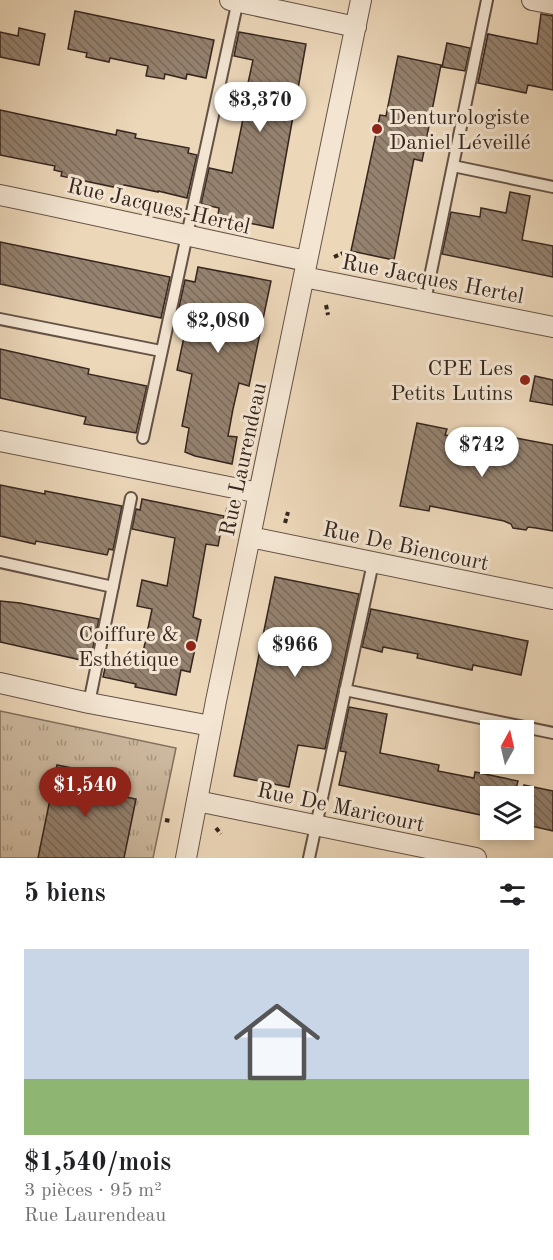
<!DOCTYPE html>
<html lang="fr">
<meta charset="utf-8">
<style>
:root{--surface:#fff;--page:#f2f2f2;--text:#202124;--muted:#757577;--accent:#8f2418}
body{margin:0;font-family:"Old Standard TT",serif;background:var(--page);color:var(--text);height:100vh;display:flex;flex-direction:column;font-size:22px;white-space:nowrap}
*{box-sizing:border-box;margin:0}
p{font-size:20px;color:var(--muted)}
.icon{flex:none;width:33px;height:33px;fill:none;stroke:currentColor;stroke-width:2;stroke-linecap:round;stroke-linejoin:round}
.map{position:relative;height:858px;overflow:hidden}
.panel{display:flex;flex-direction:column;background:var(--surface);flex:1}
.panel>*{flex:none}
.needle{width:39px;rotate:8deg}
.buttons{position:absolute;left:480px;top:720px;display:grid;gap:12px}
.buttons a{display:grid;place-items:center;width:54px;height:54px;border-radius:0px;background:var(--surface);box-shadow:0 3px 9px #0003;font-size:30px}
.price{position:absolute;translate:-50% -51px;padding:0 14px;border-radius:21px;background:#fff;color:#222;font-size:20px;line-height:39px;filter:drop-shadow(0 2px 3px #0008)}
.price::after{content:'';position:absolute;left:50%;top:36px;width:18px;height:14px;margin-left:-9px;background:inherit;clip-path:polygon(0 0,100% 0,50% 100%)}
.price.current{background:var(--accent);color:#fff}
ul{padding:0;list-style:none}
li{display:grid;align-content:center;gap:12px;height:318px;padding:0 24px}
li span{display:grid;place-items:center;height:186px;border-radius:0px;color:#555}
li>.icon{margin-inline-start:auto}
span .icon{width:108px;height:108px;fill:#fffc;stroke-width:1}
li b{font-size:26px}
h2{display:flex;justify-content:space-between;align-items:center;height:72px;padding:0 24px;font-size:26px}
.map>svg:first-child{display:block}
</style>
<div class="map">
<svg width="553" height="858" viewBox="0 0 553 858">
<defs>
<pattern id="grass-tufts" width="24" height="20" patternUnits="userSpaceOnUse" patternTransform="scale(1.5)"><rect width="24" height="20" fill="#cdb99f"/><path d="M3 7l-1-3M5 7V3M7 7l1-3M15 17l-1-3M17 17v-4M19 17l1-3" fill="none" stroke="#a79681"/></pattern>
<pattern id="building-back-hatch" width="6" height="6" patternUnits="userSpaceOnUse" patternTransform="scale(1.5)"><rect width="6" height="6" fill="#95826f"/><path d="M-1 5l2 2M0 0l6 6M5-1l2 2" fill="none" stroke="#7a6a5b"/></pattern>
</defs>
<rect width="100%" height="100%" fill="#ecd7b9"/>
<filter id="stains"><feTurbulence type="fractalNoise" baseFrequency=".00333" numOctaves="4"/><feColorMatrix values="0 0 0 0 .2 0 0 0 0 .09 0 0 0 0 .02 0 0 0 .5 -.17"/></filter>
<radialGradient id="worn" r=".72"><stop offset=".6" stop-color="#630" stop-opacity="0"/><stop offset="1" stop-color="#630" stop-opacity=".3"/></radialGradient>
<path fill="url(#grass-tufts)" stroke="#82705f" stroke-width="1.5" d="M0,711l176,37 -23,110h-153z"/>
<path fill="url(#building-back-hatch)" stroke="#36261f" stroke-width="1.5" d="M75,11l139,29 -8,38 -19,-4 -1,5 -21,-5 -1,5 -18,-3 2,-10 -38,-8 -1,4 -14,-3 -9,-2 1,-4 -19,-4z
M541,14l12,2v74l-25,-5 -2,8 -48,-10 10,-49 49,10z
M19,28l26,6 -6,31 -39,-8v-25l18,4z
M239,32l67,12 -33,184 -53,-11 -2,-2 1,-7 -18,-4 8,-36 23,5 11,-54 -5,-1 4,-21h3l8,-37 -19,-4z
M447,43l23,5 -5,23 -23,-4z
M398,56l43,9 -19,96 -8,-2 -20,101 -43,-9 29,-136 6,1z
M0,110l116,25 1,-5 19,4 -1,4 54,10 -1,5 9,2 -10,43 -29,-7v1l-34,-7 -1,4 -62,-13 1,-4 -8,-2 1,-4 -55,-11z
M510,192l20,4 -8,44 31,6v31l-111,-23 9,-42 29,5 1,-9 25,5z
M0,242l170,35 -9,41 -161,-34z
M198,267l73,14 -22,105 -10,-3 -6,26 -5,27 9,1 -5,27 -37,-8 -10,-4 4,-24 -7,-2 10,-52 -15,-4 10,-47 -11,-2 9,-41 10,2z
M0,349l89,20 -1,5 59,12 -11,47 -52,-9 2,-7 -86,-19z
M535,376l18,4v25l-23,-4z
M417,423l30,6 -2,6 42,8 2,-10 64,12v86l-17,-3 -8,-1 -2,3 -13,-2 -2,-4 -7,-3 -74,-15 -1,5 -29,-5z
M0,485l45,9v-3l77,15 -9,44 -4,-1 -2,6 -71,-14 -1,3 -35,-8z
M142,499l82,17 -6,30 -12,-2 -13,73 8,3 -11,52 -9,-2 -5,25 -41,-8 1,-3 -33,-7 5,-22 33,7 11,-53 -15,-3 5,-26 25,6 8,-48 -43,-9 4,-20 4,1z
M275,577l84,17 -34,155 -27,-4 -9,42 -55,-11z
M0,601l20,2 79,16 -9,43 -90,-20z
M371,609l157,32 -7,34 -48,-10 -1,5 -55,-12 1,-4 -35,-7 -1,5 -20,-5z
M349,707l38,7 -7,39 59,12 -1,6 36,7 1,-6 43,9 -4,15h-29l-4,19 -142,-30 7,-33 -6,-1z
M57,765l52,10 -3,18 30,6 -12,59h-86z
M524,785l29,6v40l-26,-6v-2l-3,-1z"/>
<g fill="none" stroke-linecap="round" stroke-linejoin="round">
<g stroke="#645246" stroke-width="14">
<path id="service" d="M453,166l100,21
M425,301l62,-301
M0,319l161,32
M143,438l95,-438
M0,562l113,25
M345,690l208,43
M89,703l42,-205
M309,858l64,-295"/>
</g>
<g stroke="#645246" stroke-width="22">
<path id="minor" d="M230,0l126,27
M532,0l21,4
M0,195c103,21 204,45 307,66
M304,277l249,50
M0,441l259,52
M250,537l303,62
M0,683l89,20 122,23
M197,801l279,57
M186,858l30,-157 145,-701"/>
</g>
<path stroke="#36261f" stroke-width="4" stroke-dasharray="4.5 3" stroke-linecap="butt" d="M334,257l9,-4
M326,305l2,10
M228,508l-1,6 5,1
M285,523l3,-11
M165,820l6,1
M216,828l5,6"/>
<use href="#service" stroke="#f3e5d2" stroke-width="10"/>
<use href="#minor" stroke="#f3e5d2" stroke-width="20"/>
</g>
<g fill="#8f2418" stroke="#f3e5d2" stroke-width="2">
<circle cx="377" cy="129" r="6"/>
<circle cx="525" cy="380" r="6"/>
<circle cx="191" cy="646" r="6"/>
</g>
<g text-anchor="middle" stroke-width="6" stroke-linejoin="round" paint-order="stroke">
<g font-size="22" fill="#36261f" stroke="#f3e5d2" text-anchor="end">
<text x="389" y="124" text-anchor="start">Denturologiste<tspan x="389" dy="25">Daniel Léveillé</tspan></text>
<text x="513" y="375">CPE Les<tspan x="513" dy="25">Petits Lutins</tspan></text>
<text x="179" y="641">Coiffure &amp;<tspan x="179" dy="25">Esthétique</tspan></text>
</g>
<g font-size="22" fill="#36261f" stroke="#f3e5d2">
<text transform="translate(159 205) rotate(13)" y="8">Rue Jacques-Hertel</text>
<text transform="translate(433 278) rotate(11)" y="8">Rue Jacques Hertel</text>
<text transform="translate(242 459) rotate(-78)" y="8">Rue Laurendeau</text>
<text transform="translate(406 545) rotate(12)" y="8">Rue De Biencourt</text>
<text transform="translate(341 806) rotate(12)" y="8">Rue De Maricourt</text>
</g>
</g>
<rect width="100%" height="100%" filter="url(#stains)"/>
<rect width="100%" height="100%" fill="url(#worn)"/>
</svg>
<div class="buttons">
<a><svg class="needle" viewBox="-14 -14 28 28"><path d="M0-13l5 13h-10z" fill="#e53935"/><path d="M0 13l5-13h-10z" fill="#757577"/></svg></a>
<a><svg class="icon" aria-label="layers" viewBox="0 0 24 24"><path d="M12 4l9 5-9 5-9-5zM3 14l9 5 9-5"/></svg></a>
</div>
<b class="price" style="left:260px;top:133px">$3,370</b>
<b class="price" style="left:218px;top:354px">$2,080</b>
<b class="price" style="left:482px;top:478px">$742</b>
<b class="price" style="left:295px;top:678px">$966</b>
<b class="price current" style="left:85px;top:818px">$1,540</b>
</div>
<section class="panel">
<h2>5 biens<svg class="icon" aria-label="filters" viewBox="0 0 24 24"><path d="M4 7h16M4 17h16"/><circle cx="9" cy="7" r="2"/><circle cx="15" cy="17" r="2"/></svg></h2>
<ul>
<li><span style="background:linear-gradient(#c9d6e8 70%,#8fb573 0)"><svg class="icon" aria-label="home" viewBox="0 0 24 24"><path d="M3 11l9-7 9 7M6 9v11h12V9"/></svg></span><div><b>$1,540/mois</b><p>3 pièces · 95 m²</p><p>Rue Laurendeau</p></div></li>
</ul>
</section>
